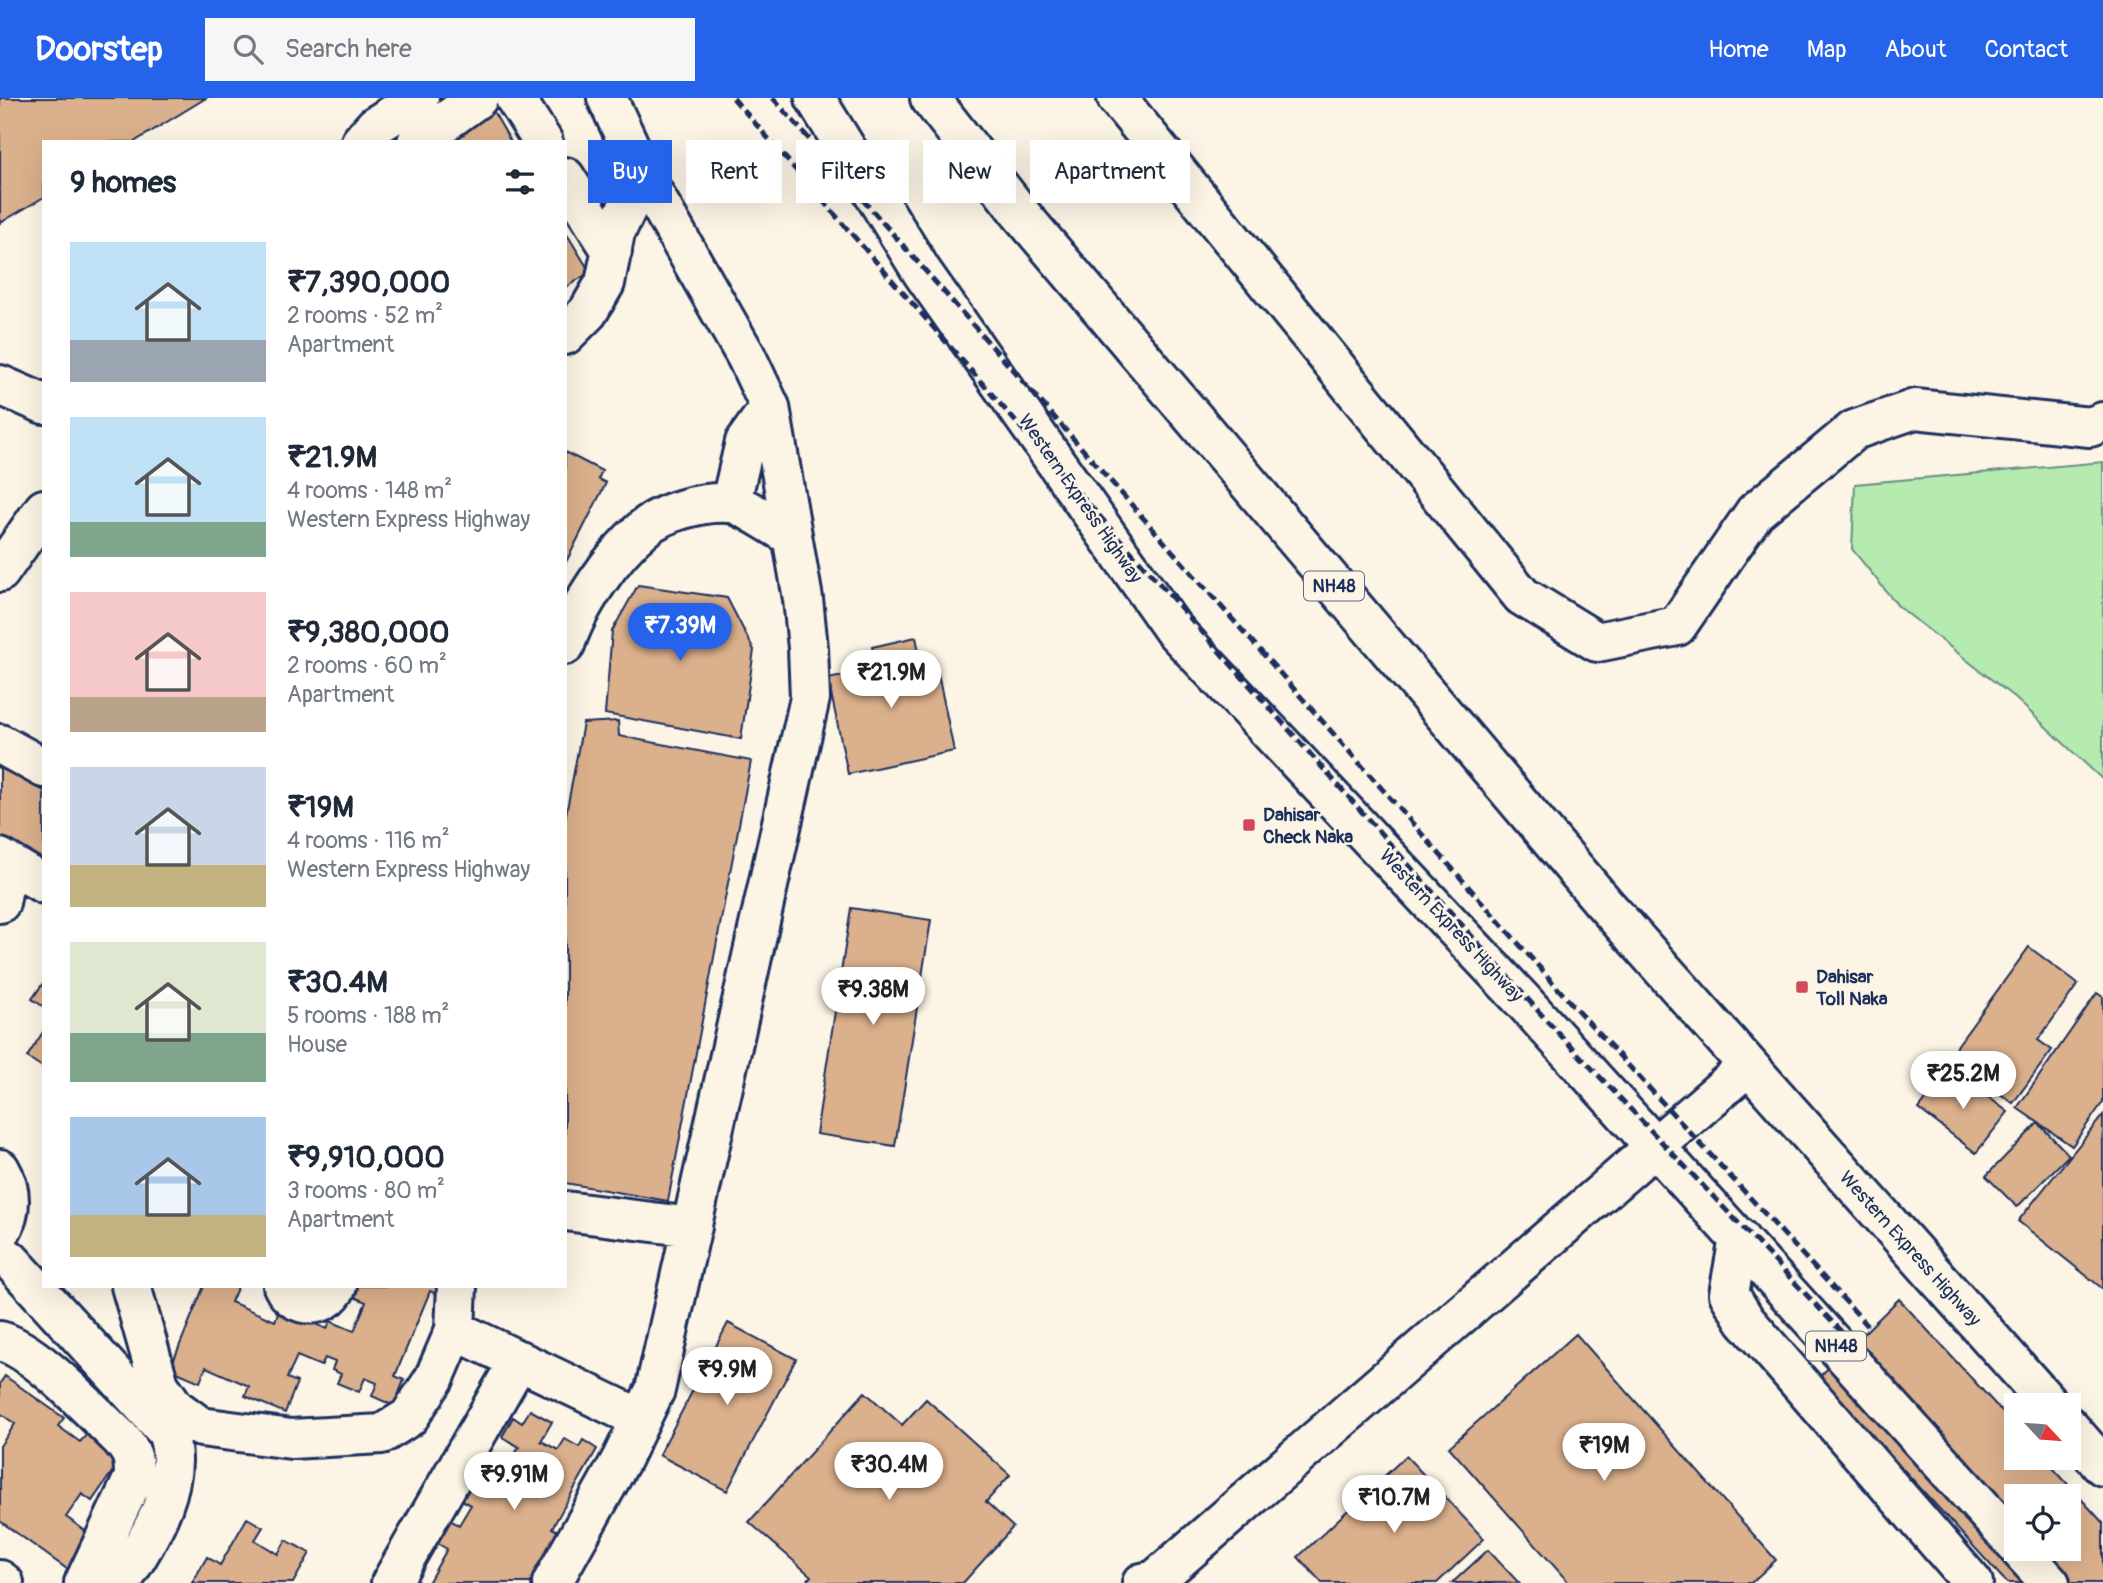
<!DOCTYPE html>
<meta charset="utf-8">
<style>
:root{--surface:#fff;--page:#f6f6f7;--text:#1f2937;--muted:#747a83;--accent:#2563eb}
body{margin:0;font-family:Pangolin,sans-serif;background:var(--page);color:var(--text);height:100vh;display:flex;flex-direction:column;font-size:26px;white-space:nowrap}
*{box-sizing:border-box;margin:0}
p{font-size:23px;color:var(--muted)}
.icon{flex:none;width:38px;height:38px;fill:none;stroke:currentColor;stroke-width:2;stroke-linecap:round;stroke-linejoin:round}
.map{position:relative;flex:1;overflow:hidden}
.details{position:absolute;left:42px;top:42px;width:525px;height:1148px;display:flex;flex-direction:column;background:var(--surface);border-radius:0px;box-shadow:0 7px 28px #0002}
.details>*{flex:none}
.hud{position:absolute;left:588px;top:42px;width:665px;height:63px;display:flex;gap:14px}
.needle{width:46px;rotate:116deg}
.tools{position:absolute;left:2004px;top:1295px;display:grid;gap:14px}
.tools a{display:grid;place-items:center;width:77px;height:77px;border-radius:0px;background:var(--surface);box-shadow:0 7px 28px #0002;font-size:35px}
.price{position:absolute;translate:-50% -60px;padding:0 16px;border-radius:24px;background:#fff;color:#222;font-size:23px;line-height:46px;filter:drop-shadow(0 2px 4px #0008)}
.price::after{content:'';position:absolute;left:50%;top:42px;width:21px;height:16px;margin-left:-10px;background:inherit;clip-path:polygon(0 0,100% 0,50% 100%)}
.price.on{background:var(--accent);color:#fff}
ul{padding:0;list-style:none}
li{display:flex;align-items:center;gap:21px;height:175px;padding:0 28px}
li span{display:grid;place-items:center;flex:none;width:196px;height:140px;border-radius:0px;color:#555}
li>.icon{margin-inline-start:auto}
span .icon{width:84px;height:84px;fill:#fffc;stroke-width:1}
li b{font-size:30px}
h2{display:flex;justify-content:space-between;align-items:center;height:84px;padding:0 28px;font-size:30px}
.tag{padding:0 24px;border-radius:0px;background:var(--surface);box-shadow:0 7px 28px #0002;font-size:24px;line-height:63px}
.tag.on{background:var(--accent);color:#fff}
header{display:flex;align-items:center;gap:42px;box-sizing:border-box;height:98px;padding:0 35px;background:var(--accent);color:#fff}
header strong{font-size:33px}
nav{display:flex;gap:38px;margin-inline-start:auto;font-size:24px}
.search{width:490px;height:63px;background:var(--page);display:flex;align-items:center;gap:18px;box-sizing:border-box;padding:0 24px;border-radius:0px;color:var(--muted);font-size:26px}
.map>svg:first-child{display:block}
</style>
<header>
<strong>Doorstep</strong>
<div class="search"><svg class="icon" aria-label="search" viewBox="0 0 24 24"><circle cx="10" cy="10" r="6"/><path d="M15 15l6 6"/></svg>Search here</div>
<nav><a>Home</a><a>Map</a><a>About</a><a>Contact</a></nav>
</header>
<div class="map">
<svg width="2103" height="1485" viewBox="0 0 2103 1485">
<rect width="100%" height="100%" fill="#fcf5e5"/>
<filter id="ink" filterUnits="userSpaceOnUse"><feTurbulence type="fractalNoise" baseFrequency=".0143" numOctaves="2"/><feDisplacementMap in="SourceGraphic" scale="14" xChannelSelector="R" yChannelSelector="G"/><feConvolveMatrix kernelMatrix="1 2 1 2 8 2 1 2 1" color-interpolation-filters="sRGB"/></filter>
<g filter="url(#ink)">
<path fill="#b5ebae" stroke="#688d86" stroke-width="2" d="M2103,364v318l-88,-82 -117,-92 -46,-57 3,-65z"/>
<path fill="#dbb08c" stroke="#1b2f5e" stroke-width="2" fill-rule="evenodd" d="M0,0h206l-72,44h-90v55l-44,26z
M492,11l19,33h-58z
M565,133l25,41 -25,16z
M565,354l37,19 -4,8 8,4 -41,81z
M638,487l89,13 27,52 -13,89 -136,-25 7,-83z
M916,539l5,25 14,-3 19,92 -106,23 -20,-95 49,-10 -5,-22z
M618,623l1,15 132,25 -83,440 -103,-18v-363l18,-97z
M0,668l44,25v72l-44,-21z
M851,810l80,12 -36,226 -79,-12z
M2029,849l49,37 -40,56 14,10 -39,53 -64,-46z
M44,884v25l-12,-8z
M2097,895l6,4v105l-31,44 -55,-38z
M43,934l1,1v35l-17,-11z
M1950,970l58,44 -32,41 -57,-44z
M2103,1017v174l-85,-68z
M2038,1025l31,32 -52,52 -31,-31z
M204,1188h34l-7,16 44,19 5,-12 47,20 3,-8 24,10 12,-29 -24,-10 2,-6h103l-4,11 -13,-6 -35,85 9,4 -10,26 -22,-10 5,-13 -12,-5 -6,14 -22,-9 4,-9 -9,-4 3,-8 -10,-4 -4,8 -24,-10 -10,22 10,4 -12,31 -40,-17 4,-10 -43,-19 -6,15 -30,-13z
M1899,1201l117,128v31h28l59,65v60h-96l-188,-206zM2016,1398h52v53h-52z
M728,1225l68,36 -69,132 -68,-36z
M1576,1236l200,226 -25,23h-182l-120,-136z
M5,1278l59,42 -6,8 22,16 7,-8 34,25 -29,42 -10,-7 -16,23 25,18 -24,34 -67,-48v-75l15,-22 -15,-11v-30z
M865,1294l37,33 24,-26 84,76 -24,27 27,25 -50,56h-158l6,-7 -62,-54z
M530,1312l22,12 -11,19 17,9 7,-11 14,8 4,-7 14,9 -45,79 14,7 -28,48h-110l19,-34 -12,-7 13,-23 11,6 12,-20 -11,-6 13,-23 22,12 24,-41 -17,-10 11,-20 9,6z
M1406,1358l78,83 -47,44h-115l-24,-26z
M247,1420l16,9 -8,13 23,14 8,-14 24,13 -17,30h-101l15,-26 13,8z
M1488,1452l31,33h-67z"/>
<g fill="none" stroke-linecap="round" stroke-linejoin="round">
<g stroke="#1b2f5e" stroke-width="44">
<path id="minor" d="M515,0l28,44
M1117,0l405,498 75,46 80,-16 78,-114 99,-82 61,-21 175,18 13,-5
M361,44l14,-16 44,-28
M417,44l61,-44
M565,79l47,74
M565,237l23,-23 17,-29 10,-50 28,-58
M0,287l44,19
M731,404l14,-60 25,-35
M0,474l44,-63
M565,547c12,-38 47,-90 78,-116 19,-17 60,-28 86,-26 11,0 50,26 62,33
M0,646l44,24
M0,760l44,26
M0,776l4,8 -4,21
M0,1071c12,20 12,44 0,64
M565,1113l127,16
M1739,1140l-10,56 16,26 228,263
M0,1155l10,7 157,172c19,51 -20,109 -46,151
M131,1188l28,99 16,23 26,19 90,12 91,-5 27,-17 25,-38 21,-49 2,-44
M283,1188c11,23 43,24 54,0
M455,1232l186,89
M0,1243c36,9 92,71 120,97 13,15 14,20 14,39l-50,106
M0,1482l4,3
M391,1485l128,-223
M552,1485l69,-123 34,-70 155,-692 -2,-50 -5,-49 -33,-192 -24,-51 -103,-181 -36,-77
M1142,1485l13,-3 593,-514"/>
</g>
<g stroke="#1b2f5e" stroke-width="44">
<path id="highway" d="M815,0l107,174 251,357 351,373 492,543
M930,0l90,115 583,689 447,503
M2068,1328l35,40
M2019,1451l31,34"/>
</g>
<use href="#minor" stroke="#fcf5e5" stroke-width="38"/>
<use href="#highway" stroke="#fcf5e5" stroke-width="38"/>
<path stroke="#1b2f5e" stroke-width="5" stroke-dasharray="10 5" stroke-linecap="butt" d="M733,0l276,316 539,608 305,322
M773,0l797,904 299,325"/>
</g>
</g>
<g fill="#d1495b" stroke="#fcf5e5" stroke-width="2.5">
<rect x="1242" y="720" width="14" height="14" rx="3.5"/>
<rect x="1795" y="882" width="14" height="14" rx="3.5"/>
</g>
<g text-anchor="middle" stroke-width="5" stroke-linejoin="round" paint-order="stroke">
<g fill="#fcf5e5" stroke="#5e6a86" stroke-width="2">
<rect x="1304" y="473.5" width="60" height="29" rx="5"/>
<rect x="1806" y="1233.5" width="60" height="29" rx="5"/>
</g>
<g font-size="18" font-weight="bold" fill="#1b2f5e">
<text x="1334" y="494">NH48</text>
<text x="1836" y="1254">NH48</text>
</g>
<g font-size="19" fill="#1b2f5e" stroke="#fcf5e5">
<text transform="translate(1081 400) rotate(55)" y="7">Western Express Highway</text>
<text transform="translate(1452 827) rotate(47)" y="7">Western Express Highway</text>
<text transform="translate(1911 1150) rotate(48)" y="7">Western Express Highway</text>
</g>
<g font-size="19" font-weight="bold" fill="#1b2f5e" stroke="#fcf5e5" text-anchor="start">
<text x="1263" y="723">Dahisar<tspan x="1263" dy="22">Check Naka</tspan></text>
<text x="1816" y="885">Dahisar<tspan x="1816" dy="22">Toll Naka</tspan></text>
</g>
</g>
</svg>
<div class="tools">
<a><svg class="needle" viewBox="-14 -14 28 28"><path d="M0-13l5 13h-10z" fill="#e53935"/><path d="M0 13l5-13h-10z" fill="#747a83"/></svg></a>
<a><svg class="icon" aria-label="locate" viewBox="0 0 24 24"><circle cx="12" cy="12" r="6"/><path d="M12 2v4M12 18v4M2 12h4M18 12h4"/></svg></a>
</div>
<b class="price on" style="left:680px;top:565px">₹7.39M</b>
<b class="price" style="left:891px;top:612px">₹21.9M</b>
<b class="price" style="left:873px;top:929px">₹9.38M</b>
<b class="price" style="left:1963px;top:1013px">₹25.2M</b>
<b class="price" style="left:727px;top:1309px">₹9.9M</b>
<b class="price" style="left:1604px;top:1385px">₹19M</b>
<b class="price" style="left:889px;top:1404px">₹30.4M</b>
<b class="price" style="left:514px;top:1414px">₹9.91M</b>
<b class="price" style="left:1394px;top:1437px">₹10.7M</b>
<div class="hud">
<a class="tag on">Buy</a>
<a class="tag">Rent</a>
<a class="tag">Filters</a>
<a class="tag">New</a>
<a class="tag">Apartment</a>
</div>
<section class="details">
<h2>9 homes<svg class="icon" aria-label="filters" viewBox="0 0 24 24"><path d="M4 7h16M4 17h16"/><circle cx="9" cy="7" r="2"/><circle cx="15" cy="17" r="2"/></svg></h2>
<ul>
<li><span style="background:linear-gradient(#bfe0f5 70%,#9aa5b1 0)"><svg class="icon" aria-label="home" viewBox="0 0 24 24"><path d="M3 11l9-7 9 7M6 9v11h12V9"/></svg></span><div><b>₹7,390,000</b><p>2 rooms · 52 m²</p><p>Apartment</p></div></li>
<li><span style="background:linear-gradient(#bfe0f5 75%,#7fa58c 0)"><svg class="icon" aria-label="home" viewBox="0 0 24 24"><path d="M3 11l9-7 9 7M6 9v11h12V9"/></svg></span><div><b>₹21.9M</b><p>4 rooms · 148 m²</p><p>Western Express Highway</p></div></li>
<li><span style="background:linear-gradient(#f6c9c9 75%,#b9a48a 0)"><svg class="icon" aria-label="home" viewBox="0 0 24 24"><path d="M3 11l9-7 9 7M6 9v11h12V9"/></svg></span><div><b>₹9,380,000</b><p>2 rooms · 60 m²</p><p>Apartment</p></div></li>
<li><span style="background:linear-gradient(#c9d6e8 70%,#c2b280 0)"><svg class="icon" aria-label="home" viewBox="0 0 24 24"><path d="M3 11l9-7 9 7M6 9v11h12V9"/></svg></span><div><b>₹19M</b><p>4 rooms · 116 m²</p><p>Western Express Highway</p></div></li>
<li><span style="background:linear-gradient(#dfe7d0 65%,#7fa58c 0)"><svg class="icon" aria-label="home" viewBox="0 0 24 24"><path d="M3 11l9-7 9 7M6 9v11h12V9"/></svg></span><div><b>₹30.4M</b><p>5 rooms · 188 m²</p><p>House</p></div></li>
<li><span style="background:linear-gradient(#a9c7e8 70%,#c2b280 0)"><svg class="icon" aria-label="home" viewBox="0 0 24 24"><path d="M3 11l9-7 9 7M6 9v11h12V9"/></svg></span><div><b>₹9,910,000</b><p>3 rooms · 80 m²</p><p>Apartment</p></div></li>
</ul>
</section>
</div>
